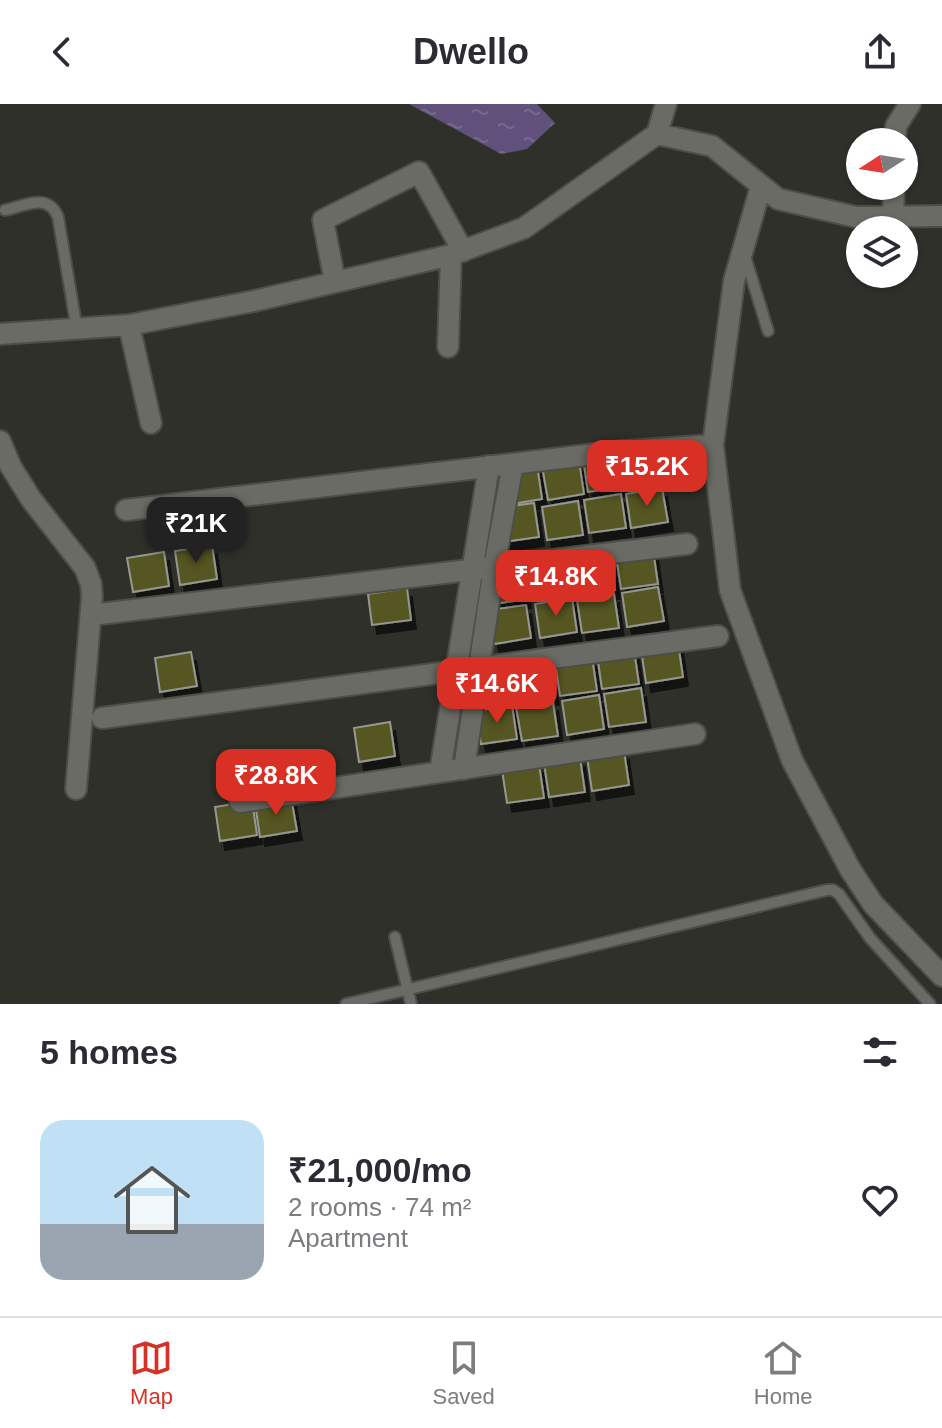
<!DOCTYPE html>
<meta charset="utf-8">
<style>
:root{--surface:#fff;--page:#f7f7f7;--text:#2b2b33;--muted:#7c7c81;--line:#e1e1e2;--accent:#d93025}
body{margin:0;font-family:Arial,sans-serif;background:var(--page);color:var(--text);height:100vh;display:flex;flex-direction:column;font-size:30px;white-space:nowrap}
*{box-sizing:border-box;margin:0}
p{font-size:26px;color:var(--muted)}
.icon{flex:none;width:44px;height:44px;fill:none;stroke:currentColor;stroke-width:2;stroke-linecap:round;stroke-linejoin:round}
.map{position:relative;height:900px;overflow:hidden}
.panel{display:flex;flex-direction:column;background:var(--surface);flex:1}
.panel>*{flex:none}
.needle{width:52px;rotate:258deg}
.controls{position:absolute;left:846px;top:24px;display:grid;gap:16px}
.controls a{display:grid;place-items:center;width:72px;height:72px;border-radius:50%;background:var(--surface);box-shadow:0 2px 6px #0004;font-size:40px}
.price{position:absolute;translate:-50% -68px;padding:0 18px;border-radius:16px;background:var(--accent);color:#fff;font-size:26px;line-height:52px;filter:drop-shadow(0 2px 4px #0008)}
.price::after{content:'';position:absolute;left:50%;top:48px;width:24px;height:18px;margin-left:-12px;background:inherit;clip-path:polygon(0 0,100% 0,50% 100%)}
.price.current{background:#222;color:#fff}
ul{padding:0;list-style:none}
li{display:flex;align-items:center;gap:24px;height:200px;padding:0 40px}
li span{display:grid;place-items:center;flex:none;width:224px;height:160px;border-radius:24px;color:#555}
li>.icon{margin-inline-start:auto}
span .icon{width:96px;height:96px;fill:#fffc;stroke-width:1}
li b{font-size:34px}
h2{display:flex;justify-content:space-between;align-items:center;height:96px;padding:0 40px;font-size:34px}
header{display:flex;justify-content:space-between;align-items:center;height:104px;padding:0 40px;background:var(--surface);font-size:36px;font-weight:700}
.tab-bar{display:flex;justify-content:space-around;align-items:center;height:112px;border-top:2px solid var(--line);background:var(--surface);font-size:22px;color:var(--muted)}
.tab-bar a{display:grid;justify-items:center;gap:4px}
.tab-bar .current{color:var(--accent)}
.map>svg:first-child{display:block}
</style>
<header><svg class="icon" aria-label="back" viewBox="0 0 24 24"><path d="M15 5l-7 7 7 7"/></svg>Dwello<svg class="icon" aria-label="share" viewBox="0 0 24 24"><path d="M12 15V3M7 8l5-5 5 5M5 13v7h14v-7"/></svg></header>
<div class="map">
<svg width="942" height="900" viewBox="0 0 942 900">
<defs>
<pattern id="water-ripples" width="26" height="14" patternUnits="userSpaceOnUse" patternTransform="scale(2)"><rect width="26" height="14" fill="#60507b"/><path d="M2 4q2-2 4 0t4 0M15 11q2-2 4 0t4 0" fill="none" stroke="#76688d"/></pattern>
<filter id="shadow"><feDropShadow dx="5" dy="9" stdDeviation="0" flood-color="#0009"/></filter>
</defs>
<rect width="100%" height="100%" fill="#30302b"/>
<path fill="url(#water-ripples)" d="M409,0h128l18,19 -28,26 -26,5z"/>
<path fill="#565624" stroke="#979791" stroke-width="2" filter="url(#shadow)" d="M620,349l5,34 -37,5 -5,-34z
M579,357l5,33 -36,6 -6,-34z
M537,361l5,34 -36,6 -6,-34z
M662,384l6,34 -37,6 -5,-34z
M621,390l5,34 -37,5 -5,-33z
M578,397l5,34 -36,5 -5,-33z
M534,399l5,34 -36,5 -5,-34z
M212,441l5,34 -37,6 -5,-34z
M653,446l5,34 -37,5 -5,-33z
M164,448l5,34 -36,6 -6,-34z
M610,452l5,34 -37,5 -5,-33z
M565,456l5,34 -36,6 -6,-34z
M521,462l5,33 -37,6 -5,-34z
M658,483l6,34 -37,6 -5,-34z
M407,484l4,32 -39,5 -4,-31z
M614,490l5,34 -37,5 -5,-33z
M572,494l5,34 -37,6 -5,-34z
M526,501l5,33 -37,6 -5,-34z
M678,539l5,34 -37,6 -5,-34z
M634,546l5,34 -37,5 -5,-34z
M191,548l6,34 -37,6 -5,-34z
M592,553l5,34 -37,5 -5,-34z
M549,558l5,34 -37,5 -5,-34z
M506,564l5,34 -36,5 -5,-33z
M641,584l5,34 -37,5 -5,-33z
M599,591l5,34 -37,6 -5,-34z
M553,598l5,34 -36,5 -6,-34z
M512,601l5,34 -36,5 -5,-33z
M390,618l5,34 -36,6 -5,-34z
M624,647l5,34 -37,6 -5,-34z
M580,654l5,34 -36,5 -5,-34z
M539,660l5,34 -37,5 -5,-33z
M291,693l6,34 -37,6 -5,-34z
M252,697l5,34 -37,6 -5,-34z"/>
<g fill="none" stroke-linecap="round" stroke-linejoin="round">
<g stroke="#4d4d49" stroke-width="14">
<path id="service" d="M5,106c20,-4 43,-18 53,7l19,113
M745,152l23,75
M395,833l16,67
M346,900l481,-114h6l6,4 31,44 60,66"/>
</g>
<g stroke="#4d4d49" stroke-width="24">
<path id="minor" d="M657,30l9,-30
M895,38l1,-16 14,-22
M761,82l-27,95 -21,164 17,145 62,170 58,109 23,35 69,72
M893,113l1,-31
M335,178l-12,-62 96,-48 44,79
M129,221l22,98
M0,230l129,-9 125,-24 197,-46 73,-27 133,-94 55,12 66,53 78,18 86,-1
M448,243l3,-92
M0,337l11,26 20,32 54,69 6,16 1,13 -16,192
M126,406l486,-58 101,-7
M91,511l596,-71
M102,614l616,-82
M464,665l30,-202 19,-103
M440,668l49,-306
M240,698l455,-68"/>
</g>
<use href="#service" stroke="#6b6b65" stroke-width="10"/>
<use href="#minor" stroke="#6b6b65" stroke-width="20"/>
</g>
</svg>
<div class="controls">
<a><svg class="needle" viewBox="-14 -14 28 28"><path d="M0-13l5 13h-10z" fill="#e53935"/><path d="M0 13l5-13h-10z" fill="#7c7c81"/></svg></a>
<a><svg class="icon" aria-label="layers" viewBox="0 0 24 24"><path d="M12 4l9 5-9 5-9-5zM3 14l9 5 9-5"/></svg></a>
</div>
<b class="price" style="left:647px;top:404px">₹15.2K</b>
<b class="price current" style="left:196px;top:461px">₹21K</b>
<b class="price" style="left:556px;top:514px">₹14.8K</b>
<b class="price" style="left:497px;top:621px">₹14.6K</b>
<b class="price" style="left:276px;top:713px">₹28.8K</b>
</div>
<section class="panel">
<h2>5 homes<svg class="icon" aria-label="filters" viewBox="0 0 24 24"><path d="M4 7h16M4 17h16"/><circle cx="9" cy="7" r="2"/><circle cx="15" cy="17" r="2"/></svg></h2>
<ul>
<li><span style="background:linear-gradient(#bfe0f5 65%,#9aa5b1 0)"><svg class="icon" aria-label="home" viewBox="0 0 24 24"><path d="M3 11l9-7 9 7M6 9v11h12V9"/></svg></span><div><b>₹21,000/mo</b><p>2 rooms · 74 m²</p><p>Apartment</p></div><svg class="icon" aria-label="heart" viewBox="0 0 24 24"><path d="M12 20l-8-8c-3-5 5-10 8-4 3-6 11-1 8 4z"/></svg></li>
</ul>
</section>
<nav class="tab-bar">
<a class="current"><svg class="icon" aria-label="map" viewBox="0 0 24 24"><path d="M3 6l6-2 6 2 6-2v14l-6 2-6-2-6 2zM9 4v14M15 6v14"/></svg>Map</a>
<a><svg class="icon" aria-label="saved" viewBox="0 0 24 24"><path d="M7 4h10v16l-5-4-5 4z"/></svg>Saved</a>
<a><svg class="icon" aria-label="home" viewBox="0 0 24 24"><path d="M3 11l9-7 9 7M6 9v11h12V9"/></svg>Home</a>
</nav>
